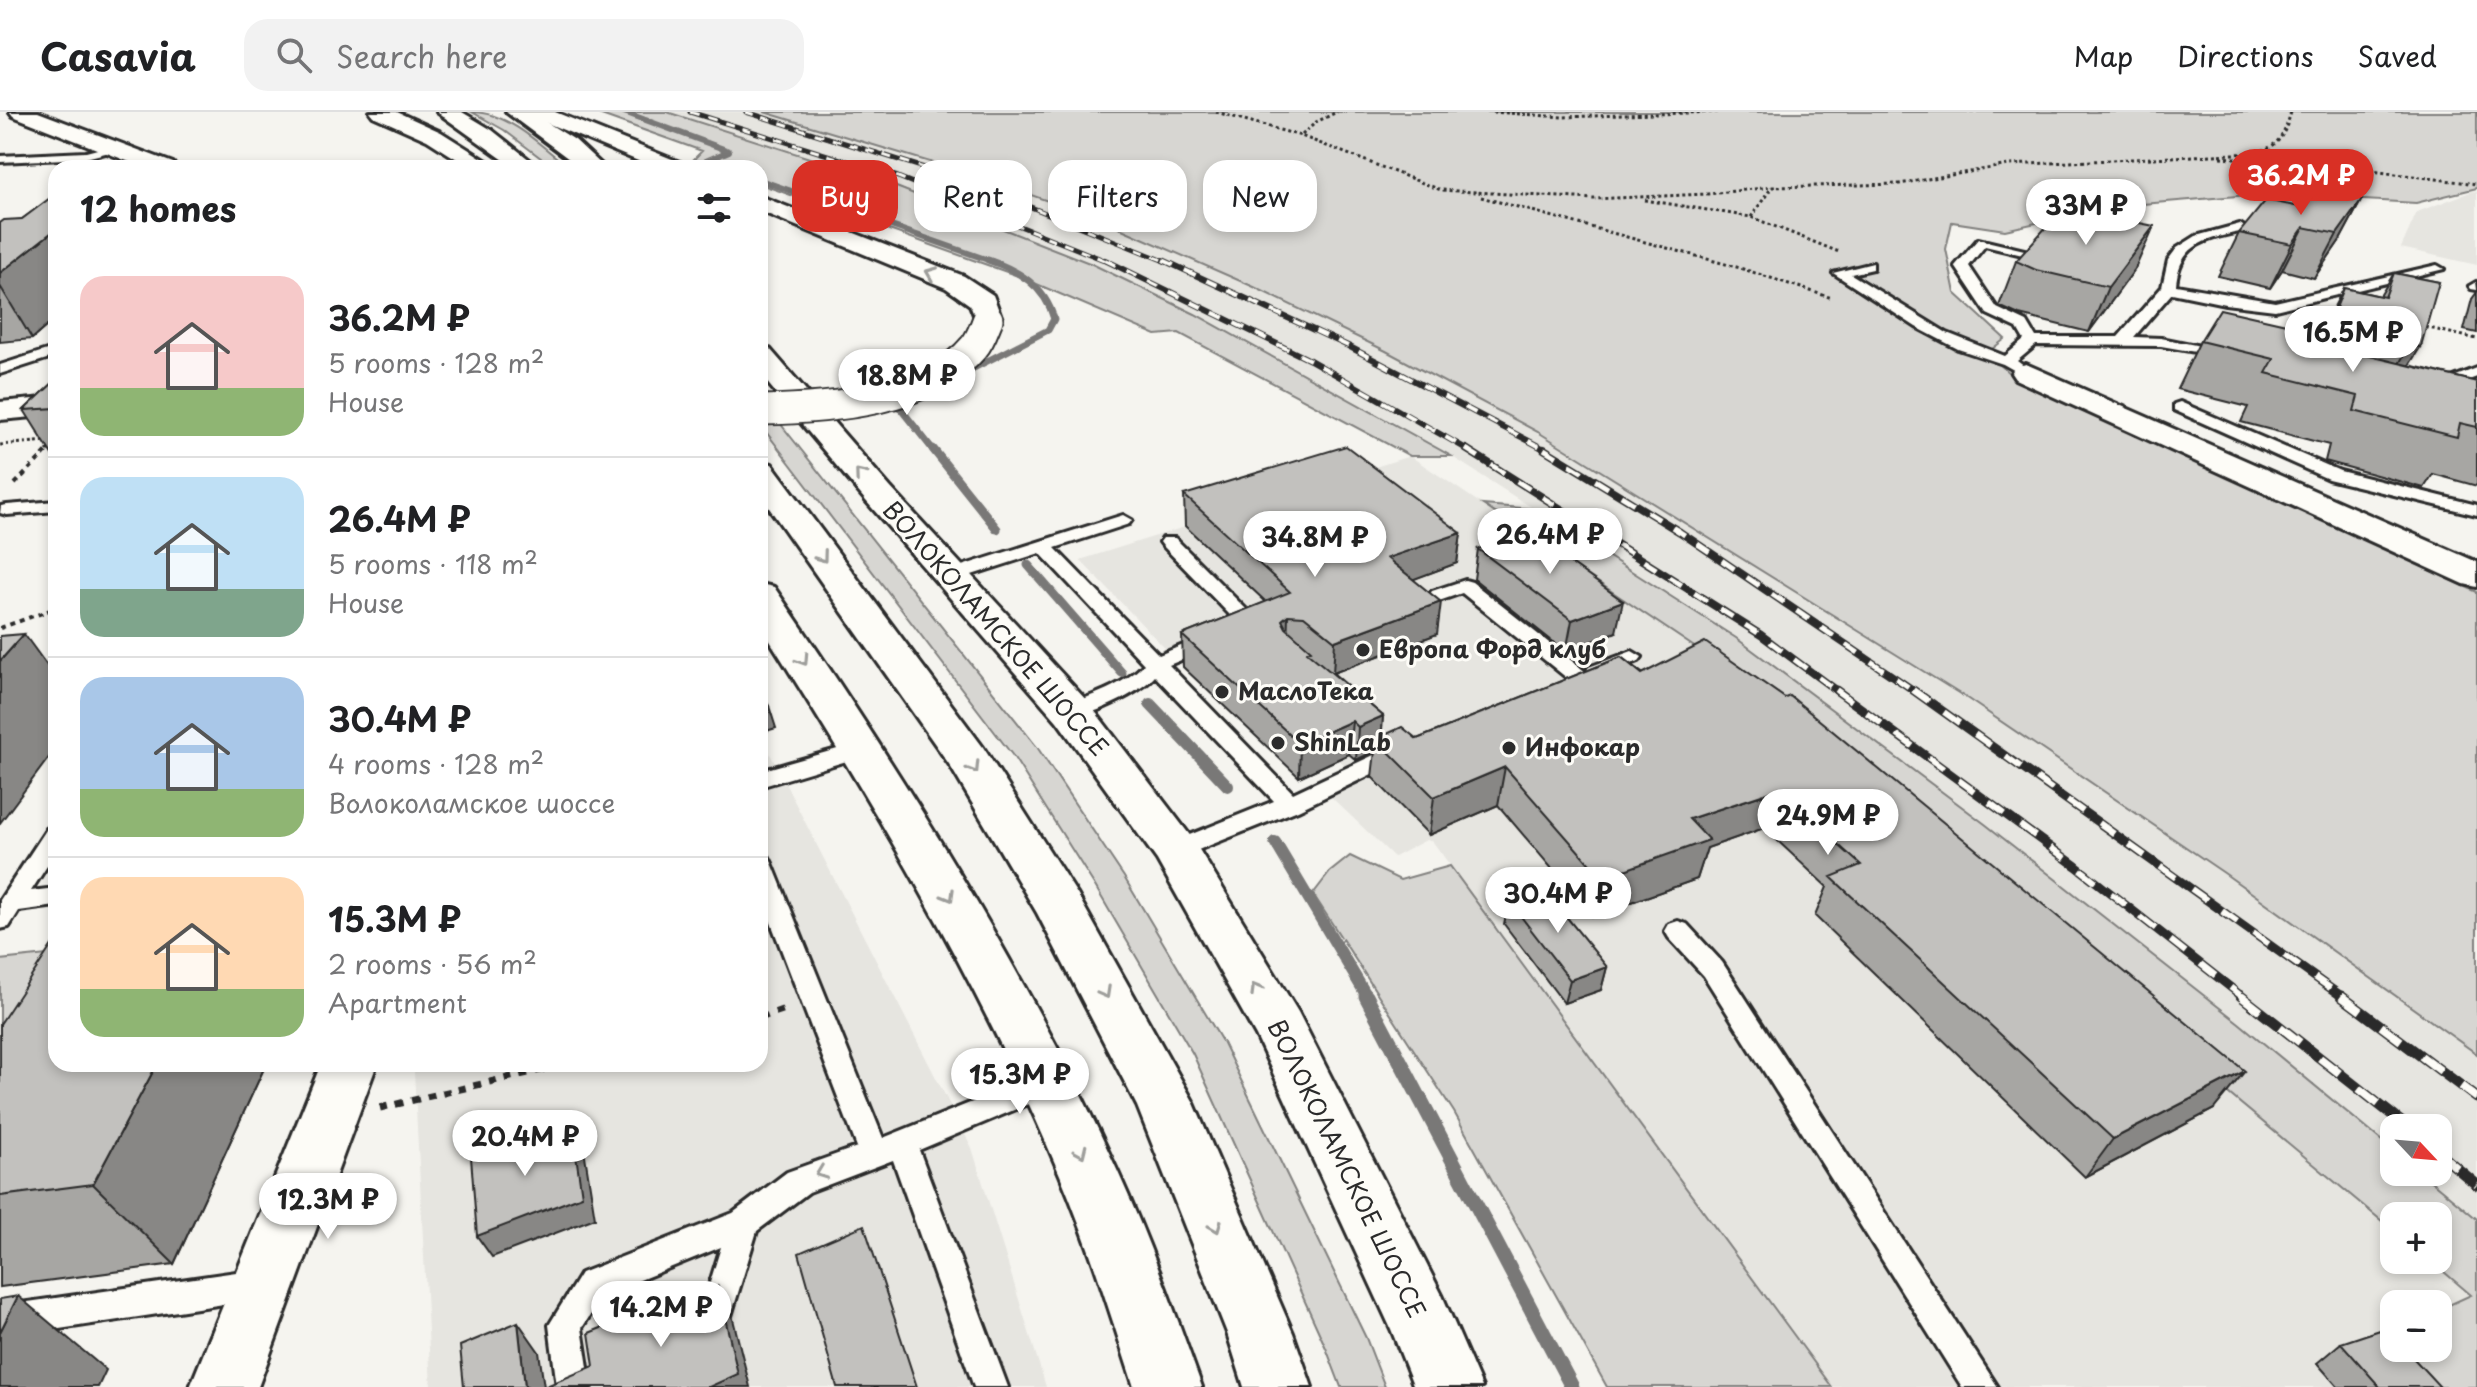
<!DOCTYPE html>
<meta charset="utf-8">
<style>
:root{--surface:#fff;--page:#f2f2f2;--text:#202124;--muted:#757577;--line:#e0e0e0;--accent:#d93025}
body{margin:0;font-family:"Playpen Sans",sans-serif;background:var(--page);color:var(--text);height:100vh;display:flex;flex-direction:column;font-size:30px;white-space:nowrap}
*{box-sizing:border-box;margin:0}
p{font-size:26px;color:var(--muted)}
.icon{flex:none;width:44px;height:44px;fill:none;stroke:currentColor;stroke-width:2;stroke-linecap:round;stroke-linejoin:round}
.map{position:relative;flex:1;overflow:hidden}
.side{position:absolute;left:48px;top:48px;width:720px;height:912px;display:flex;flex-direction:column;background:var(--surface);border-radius:24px;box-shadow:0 4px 12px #0003}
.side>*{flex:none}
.hud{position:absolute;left:792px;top:48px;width:760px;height:72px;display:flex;gap:16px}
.needle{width:52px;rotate:116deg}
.controls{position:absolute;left:2380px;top:1002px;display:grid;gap:16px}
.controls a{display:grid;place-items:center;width:72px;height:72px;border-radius:16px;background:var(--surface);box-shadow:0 4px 12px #0003;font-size:40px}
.price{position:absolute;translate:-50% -68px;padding:0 18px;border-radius:28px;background:#fff;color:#222;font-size:26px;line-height:52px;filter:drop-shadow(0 2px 4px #0008)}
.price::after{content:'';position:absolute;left:50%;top:48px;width:24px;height:18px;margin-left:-12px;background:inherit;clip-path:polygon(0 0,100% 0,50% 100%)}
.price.current{background:var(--accent);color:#fff}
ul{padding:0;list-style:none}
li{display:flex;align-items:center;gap:24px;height:200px;padding:0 32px}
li+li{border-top:2px solid var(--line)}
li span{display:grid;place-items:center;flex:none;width:224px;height:160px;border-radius:24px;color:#555}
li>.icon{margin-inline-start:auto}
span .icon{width:96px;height:96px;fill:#fffc;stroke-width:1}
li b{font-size:34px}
h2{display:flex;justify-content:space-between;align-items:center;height:96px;padding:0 32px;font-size:34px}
.chip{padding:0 28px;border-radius:24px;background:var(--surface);box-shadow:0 4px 12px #0003;font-size:28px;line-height:72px}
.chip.current{background:var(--accent);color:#fff}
header{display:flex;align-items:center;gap:48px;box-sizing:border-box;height:112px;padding:0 40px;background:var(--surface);border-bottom:2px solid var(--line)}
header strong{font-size:38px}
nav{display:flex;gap:44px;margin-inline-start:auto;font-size:28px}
.search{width:560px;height:72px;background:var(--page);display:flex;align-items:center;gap:20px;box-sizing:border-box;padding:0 28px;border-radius:24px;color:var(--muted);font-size:30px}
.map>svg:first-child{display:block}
</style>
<header>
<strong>Casavia</strong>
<div class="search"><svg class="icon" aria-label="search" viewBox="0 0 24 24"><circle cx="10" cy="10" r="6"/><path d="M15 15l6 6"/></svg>Search here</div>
<nav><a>Map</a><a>Directions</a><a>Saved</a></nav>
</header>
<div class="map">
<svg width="2477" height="1275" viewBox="0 0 2477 1275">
<rect width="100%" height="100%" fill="#f5f4ef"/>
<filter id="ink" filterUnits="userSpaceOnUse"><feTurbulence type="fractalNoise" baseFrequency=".0125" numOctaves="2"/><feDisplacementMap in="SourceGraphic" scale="16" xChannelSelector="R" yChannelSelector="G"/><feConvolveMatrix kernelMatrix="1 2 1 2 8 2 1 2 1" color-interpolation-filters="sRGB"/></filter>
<g filter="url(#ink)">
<path fill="#e6e5e0" d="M667,0h97l219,66 116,41 155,68 132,64 153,81 181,111 248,156 256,174 253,181v165l-57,-47h18v-44h-44v23l-155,-128 -254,-199 -249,-186 -285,-182 -256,-142 -103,-50 -211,-83z
M2473,79l4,1v73l-76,-17 16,-36z
M1410,344l317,213 52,51 615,510v30h36l42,35 -34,15v-6h-44v25l-22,9 46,49h-586l-399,-545 -7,-2 -32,17 -64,-61 32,-16 -24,-21 -39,18 -116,-110 -103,-107z
M762,626l210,410 74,239h-615l-17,-315 3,-8h343z"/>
<path fill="#d7d6d2" stroke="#81807e" stroke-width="2" d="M472,0c36,0 70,34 97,56h-15l-50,-38z
M593,0h74l214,69 211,83 103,50 256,142h-41l-231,-123 -23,2 -138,-59 -258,-92v-16h-43l-23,-9 8,-8z
M764,0h1713v76l-61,15 -155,-9 -154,13 -102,23 -53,-8 -6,27 9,44 50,46 -13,10 4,12 17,16 464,215v462l-253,-181 -256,-174 -430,-267 -152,-81 -132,-64 -155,-68 -116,-41z
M760,286l277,349 87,130 99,166 143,295 19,49h-44l-15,-39 -133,-294 -98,-168 -82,-130 -253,-332z
M1483,393l51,4 202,129 249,186 254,199 155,128v21h26l57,47v168h-59l-46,-49 22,-9v19h44v-38l33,-15 -41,-35h8v-44h-44v15l-615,-511 -52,-51z
M1350,744l50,24 50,-14 382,521h-225l-153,-275 -141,-218 17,-22z
M56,842v37l-56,31v-62z"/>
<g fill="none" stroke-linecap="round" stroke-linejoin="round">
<path stroke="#797877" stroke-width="6" d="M624,0l105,39 -23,10 20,7
M760,68l234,82"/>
<path stroke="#797877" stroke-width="7" d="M960,263l88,-45 6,-11c-9,-33 -36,-49 -66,-59
M916,287l-16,9 34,43"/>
<path stroke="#797877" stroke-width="9" d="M933,337l64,80
M1028,453l94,108"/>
<path stroke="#797877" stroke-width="12" d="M1150,592l78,82
M1275,730l93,156"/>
<path stroke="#797877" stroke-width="15" d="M1366,884l206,391"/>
<g stroke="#2b2b2b" stroke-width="6">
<path id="lane" d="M113,33l5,3 -1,2 -31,8 -86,4v-6l86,-4z
M2240,112l6,4 -2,3c-36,8 -64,11 -68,54l99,17 162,-37 7,4 -169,41 -50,-6 -53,-11 -38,44 27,1 64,13 5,1v6l-69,-12 -125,-1 -19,16 16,12 -7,4 -23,-13 -45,-15 -42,-22 -83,-54 40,-10v6l-22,5 96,59 58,23 19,-16 -7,-12 -30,-14 -32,-48 23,-27 59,14 -6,4 -46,-11 -16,20 28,42 30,14 9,15h82l44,-50 6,-27 9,-12 19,-12z
M2476,170l1,8 -6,-1 -2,-3z
M56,235v9l-56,18v-9z
M2477,256v9l-44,16 -8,-5z
M2180,290l160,69 137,34v10l-149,-36 -154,-69v-6z
M56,389v10l-49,4 -7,-2 1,-7 6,-1z
M1123,403l9,5 -3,4 -74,24 104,107 63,-26 8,-14 -67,-69 -3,-4 3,-4h12l72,72 3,4 -13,23 -68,28 124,128 100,-47h16l3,5 -3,5 -111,54 -115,46 -8,2 -8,-2 -4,-6 4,-6 107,-43 -119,-125c-14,16 -69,45 -91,40l-3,-5 3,-5c29,-11 59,-20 80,-42l-104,-111 -87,28 -9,-6 2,-4z
M1465,468l7,2 115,91 3,5 -3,5h-14l-111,-90 -23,8 -10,-6 3,-4z
M1632,539l10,6 -3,4 -43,16 -10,-6 3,-4z
M862,630l8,2 3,5 -3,5 -110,33v-16z
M56,713v27l-25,39 25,-3v18l-37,5 -10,16 -9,2v-29l48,-73z
M760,742l9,3 3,6 111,275 166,-67 10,4 4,8 -4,8 -140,59 89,237h-34l-81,-227 -84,32 -52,39 -30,98 -12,5 -12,-5 -4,-11 22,-71 -118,48 -21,33 9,59h-34l-8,-62 32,-52 152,-60 54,-41 70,-25 -97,-253z
M1678,809l9,3 35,38 276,425h-36l-258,-411 -35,-38 -4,-7 4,-7z
M257,1157l11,4 5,11 -5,11 -11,4 -257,39v-32z"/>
</g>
<g stroke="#2b2b2b" stroke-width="6">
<path id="street" d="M10,0h28l135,51 3,5h-31l-132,-52z
M2026,252l451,198v25l-13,-3 -449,-205 -4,-6 4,-6z
M321,952h56l-119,323h-68z"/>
</g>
<g stroke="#2b2b2b" stroke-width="6">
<path id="secondary" d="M370,0h27l44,20 57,36h-27l-44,-28 -54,-24z
M527,0h28l127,51 3,5h-30l-125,-52z
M760,84l204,80 29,19 9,24 -4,6 -10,2 -10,-2 -8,-20 -24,-17 -186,-77z
M56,285v18l-56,5v-18z
M760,472l14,3c128,186 250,379 344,585 32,70 58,143 84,215h-68c-23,-71 -45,-143 -74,-212 -81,-193 -188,-373 -300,-550z"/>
</g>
<g stroke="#2b2b2b" stroke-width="6">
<path id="primary" d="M437,0h25l30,18 48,38h-25z
M506,0h24l45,28 30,28h-24z
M760,234l10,3 120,138 197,214 105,137 106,174 144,283 40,92h-68l-23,-58 -135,-293 -99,-176 -100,-139 -191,-220 -106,-127z
M760,349l12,3 211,283 94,147 116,207 100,232 19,54h-68l-17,-54 -90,-227 -100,-193 -88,-149 -189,-269z"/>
</g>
<path stroke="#2b2b2b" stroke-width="3" stroke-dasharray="3 3" stroke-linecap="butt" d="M1216,0l85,24 140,54 152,9 115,-5 64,-7 127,-3 110,-19 245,-12c25,-6 30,-17 37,-41
M1493,0l69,5 156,-5
M1302,23l14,-13 21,-10
M2221,45l94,7 162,20
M1481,85l259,71 92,30
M1645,88l106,17 88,35
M1751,105l21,-30
M2420,214l57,13
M0,333l47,-4
M47,339l9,-9"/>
<path stroke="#2b2b2b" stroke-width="4" stroke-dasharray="5 5" stroke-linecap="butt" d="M15,372l34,-35
M0,516l56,-20"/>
<path stroke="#2b2b2b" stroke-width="7" stroke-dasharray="8 8" stroke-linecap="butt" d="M760,906l25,-9
M380,996l186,-44"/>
<use href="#lane" fill="#fdfcf7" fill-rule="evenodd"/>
<use href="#street" fill="#fdfcf7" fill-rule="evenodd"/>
<use href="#secondary" fill="#fdfcf7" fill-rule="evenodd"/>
<use href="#primary" fill="#fdfcf7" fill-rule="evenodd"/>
<g stroke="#2b2b2b" stroke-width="5">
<path id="rail-far4" d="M690,0l208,65 211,85
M746,0l223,70 198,80"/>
</g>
<g stroke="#2b2b2b" stroke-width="6">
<path id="rail-far3" d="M1105,148l205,100 160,91
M1163,148l185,86 200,105"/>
</g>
<g stroke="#2b2b2b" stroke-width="8">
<path id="rail-far2" d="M1466,337l295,186 77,57
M1544,337l136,83 236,160"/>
</g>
<g stroke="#2b2b2b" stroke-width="9">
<path id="rail-far1" d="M1836,578l240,176 168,132
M1913,578l431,308"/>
</g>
<g stroke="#2b2b2b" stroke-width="11">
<path id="rail" d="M2241,884l168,132
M2341,884l136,102
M2438,1040l39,33"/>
</g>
<use href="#rail-far4" stroke="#fdfcf7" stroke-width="3" stroke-dasharray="9" stroke-linecap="butt"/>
<use href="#rail-far3" stroke="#fdfcf7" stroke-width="4" stroke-dasharray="12" stroke-linecap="butt"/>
<use href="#rail-far2" stroke="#fdfcf7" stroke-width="5" stroke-dasharray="15" stroke-linecap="butt"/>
<use href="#rail-far1" stroke="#fdfcf7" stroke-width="6" stroke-dasharray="19" stroke-linecap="butt"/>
<use href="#rail" stroke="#fdfcf7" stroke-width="8" stroke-dasharray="25" stroke-linecap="butt"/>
<g stroke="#2b2b2b" stroke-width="33" stroke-linecap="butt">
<path id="secondary-bridge" d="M760,298c67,-1 168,-8 214,-63 7,-8 10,-19 14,-28"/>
</g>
<use href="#secondary-bridge" stroke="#fdfcf7" stroke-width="29"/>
</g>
<path fill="#a7a6a3" stroke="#2b2b2b" stroke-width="2" d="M56,83v123l-24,21 -32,3v-119l22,-4z
M2362,87l-22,41 -26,38 -32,-8 -12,18 -52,-12 21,-43 60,-26z
M2016,149l119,8 -46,63 -70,-17 -20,-9z
M2394,161l45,9 -30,83 68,17v104l-44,-12 -9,14 -99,-27 4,-16 -88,-23 7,-15 -71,-18 23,-48 118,-4 26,-49 36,8z
M2477,180v41l-13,-3 8,-31z
M56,268v81l-32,-51z
M1184,383l277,38 -4,30 -44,16 24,55 -104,39 50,43 -2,21 36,2 204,-82 593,452 -129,68 -270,-261 12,-29 -63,-59 -57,20 -10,31 -105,37 -94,-111 -69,30 -57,-58 3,-26 -19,9 -7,-6 -50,23 -116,-110 -1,-32 84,-33 -81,-76z
M1478,437l138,83 -50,20 -92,-73z
M1509,789l98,66 -6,23 -37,13 -60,-79z
M0,912l56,40h210l-92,200 -174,23z
M2341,1231l99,44h-102l-21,-24z"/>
<path fill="#888785" stroke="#2b2b2b" stroke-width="2" d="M2362,87l-22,41 -26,38 23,-44z
M2154,114l-19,43 -46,63 19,-45z
M2304,115l-22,43 -12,18 22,-44z
M56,117v89l-24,21 -32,-53v-13z
M2421,234l-29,47 -13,5 28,-48z
M1461,421l-4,30 -72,27 2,-32z
M1623,489l-7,31 -50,20 6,-32z
M1441,490l-4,32 -104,39 2,-32z
M1288,503l-1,32 -5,-27z
M24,522l32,44v70l-56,75v-162z
M769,594l7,22 -16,5v-24z
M1383,604l-2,28 -5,-5 -1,12 -19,9 2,-33z
M1352,609l-3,33 -50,23 1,-33z
M1505,655l-7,38 -69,30 5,-38z
M1777,678l-13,38 -57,20 -10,31 -105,37 10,-38 87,-59z
M1607,855l-6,23 -37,13 6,-23z
M157,952h109l-92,200 -81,-80z
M2245,959l-31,38 -129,68 28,-38z
M571,1009l12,22 12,75 -103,39 -15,-21z
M718,1176l15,31 17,68h-41z
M18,1184l88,74 -8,17h-98v-55z
M518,1210l21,30 5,35h-19z"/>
<path fill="#c2c1be" stroke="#2b2b2b" stroke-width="2" d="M2313,77l49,10 -25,35 -33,-7 -12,17 -53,-11 27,-33 33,7z
M54,83h2v34l-56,44v-50l4,-3 18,-1z
M2070,97l84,17 -46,61 -72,-17 -20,-9 31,-35 7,1z
M2394,161l45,9 -18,64 -14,4 -30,-6 -48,-19 15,-37 41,9z
M2220,197l66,15 80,31 111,27v45l-17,-4 -3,14 -103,-26 4,-15 -92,-23 8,-14 -74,-18z
M56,268v28l-32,2z
M1346,334l115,87 -74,25 54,44 -106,39 -31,-25 -16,-1 -6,5 4,8 25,22 -4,2 76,64 -25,11 -6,-6 -52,23 -118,-109 108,-43 -106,-97z
M1527,420l96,69 -51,19 -94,-71z
M24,522l-24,27v-25z
M1705,530l80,56 5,-2 455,375 -132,68 -282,-262 30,-12 -84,-75 -88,29 20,21 -107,38 -97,-111 -71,30 -58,-58 26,-12 15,12 204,-82 21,17z
M760,578l9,16 -9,3z
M1544,777l63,78 -37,13 -61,-79z
M56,827v125h101l-64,120 -93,12v-172z
M571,1009l11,75 -105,40 -6,-79z
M864,1113l53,162h-80l-38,-134z
M718,1176l20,86 -29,13h-165l50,-21 -5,-33 93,-38 3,6 15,5 12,-5z
M18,1184l-18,36v-33z
M518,1210l7,65h-61l-4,-41z
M2386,1216l8,9v11h10l36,39h-60l-39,-44z"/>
<defs><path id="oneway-chevron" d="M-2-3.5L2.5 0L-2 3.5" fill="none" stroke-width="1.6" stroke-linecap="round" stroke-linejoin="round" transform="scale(2)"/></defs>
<g stroke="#9e9e9b">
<use href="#oneway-chevron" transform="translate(931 161) rotate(-158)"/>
<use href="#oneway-chevron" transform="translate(860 362) rotate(-130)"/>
<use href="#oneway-chevron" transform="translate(822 445) rotate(54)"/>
<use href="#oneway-chevron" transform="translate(803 548) rotate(57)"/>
<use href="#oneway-chevron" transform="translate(974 656) rotate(58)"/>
<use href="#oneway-chevron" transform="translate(949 784) rotate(60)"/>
<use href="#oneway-chevron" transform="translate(1256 877) rotate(-120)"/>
<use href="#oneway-chevron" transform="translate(1105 881) rotate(61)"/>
<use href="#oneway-chevron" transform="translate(1081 1040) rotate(66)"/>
<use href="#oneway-chevron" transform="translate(821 1061) rotate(159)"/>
<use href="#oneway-chevron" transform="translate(1216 1115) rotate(68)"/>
</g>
</g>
<g fill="#2b2b2b" stroke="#fdfcf7" stroke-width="3">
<circle cx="1363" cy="538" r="8"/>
<circle cx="1222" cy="580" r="8"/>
<circle cx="1278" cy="631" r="8"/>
<circle cx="1509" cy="636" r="8"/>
</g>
<g text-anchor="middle" stroke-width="6" stroke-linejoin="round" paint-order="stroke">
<g font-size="24" fill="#2b2b2b" stroke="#fdfcf7">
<text transform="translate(995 517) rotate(49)" y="8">ВОЛОКОЛАМСКОЕ ШОССЕ</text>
<text transform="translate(1346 1057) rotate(64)" y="8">ВОЛОКОЛАМСКОЕ ШОССЕ</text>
</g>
<g font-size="24" font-weight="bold" fill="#2b2b2b" stroke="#fdfcf7" text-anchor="start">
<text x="1379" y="546">Европа Форд клуб</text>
<text x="1238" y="588">МаслоТека</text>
<text x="1294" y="639">ShinLab</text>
<text x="1525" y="644">Инфокар</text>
</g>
</g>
</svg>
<div class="controls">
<a><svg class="needle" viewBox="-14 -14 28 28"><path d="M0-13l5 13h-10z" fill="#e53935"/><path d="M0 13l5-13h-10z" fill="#757577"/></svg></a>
<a>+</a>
<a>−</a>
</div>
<b class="price current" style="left:2301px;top:105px">36.2M ₽</b>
<b class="price" style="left:2086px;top:135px">33M ₽</b>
<b class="price" style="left:2353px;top:262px">16.5M ₽</b>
<b class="price" style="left:907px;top:305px">18.8M ₽</b>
<b class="price" style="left:1550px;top:464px">26.4M ₽</b>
<b class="price" style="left:1315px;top:467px">34.8M ₽</b>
<b class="price" style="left:1828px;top:745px">24.9M ₽</b>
<b class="price" style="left:1558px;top:823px">30.4M ₽</b>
<b class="price" style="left:1020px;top:1004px">15.3M ₽</b>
<b class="price" style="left:525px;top:1066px">20.4M ₽</b>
<b class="price" style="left:328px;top:1129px">12.3M ₽</b>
<b class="price" style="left:661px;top:1237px">14.2M ₽</b>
<div class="hud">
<a class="chip current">Buy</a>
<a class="chip">Rent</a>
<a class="chip">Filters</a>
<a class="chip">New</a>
</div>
<section class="side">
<h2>12 homes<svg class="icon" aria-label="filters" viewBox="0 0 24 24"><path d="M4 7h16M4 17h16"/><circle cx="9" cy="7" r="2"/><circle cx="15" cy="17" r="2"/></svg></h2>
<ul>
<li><span style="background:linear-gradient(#f6c9c9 70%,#8fb573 0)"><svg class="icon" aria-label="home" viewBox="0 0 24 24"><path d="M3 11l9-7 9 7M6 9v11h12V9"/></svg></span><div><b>36.2M ₽</b><p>5 rooms · 128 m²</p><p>House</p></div></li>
<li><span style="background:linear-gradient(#bfe0f5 70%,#7fa58c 0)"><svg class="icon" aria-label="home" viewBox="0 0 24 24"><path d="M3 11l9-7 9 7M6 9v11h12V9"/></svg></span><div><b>26.4M ₽</b><p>5 rooms · 118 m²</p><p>House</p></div></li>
<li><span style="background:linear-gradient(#a9c7e8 70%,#8fb573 0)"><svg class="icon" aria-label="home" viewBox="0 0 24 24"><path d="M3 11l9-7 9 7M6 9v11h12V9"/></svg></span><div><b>30.4M ₽</b><p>4 rooms · 128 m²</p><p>Волоколамское шоссе</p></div></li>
<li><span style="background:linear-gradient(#ffd9b3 70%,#8fb573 0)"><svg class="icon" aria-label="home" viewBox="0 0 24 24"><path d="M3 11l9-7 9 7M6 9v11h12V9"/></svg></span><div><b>15.3M ₽</b><p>2 rooms · 56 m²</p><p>Apartment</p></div></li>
</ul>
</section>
</div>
